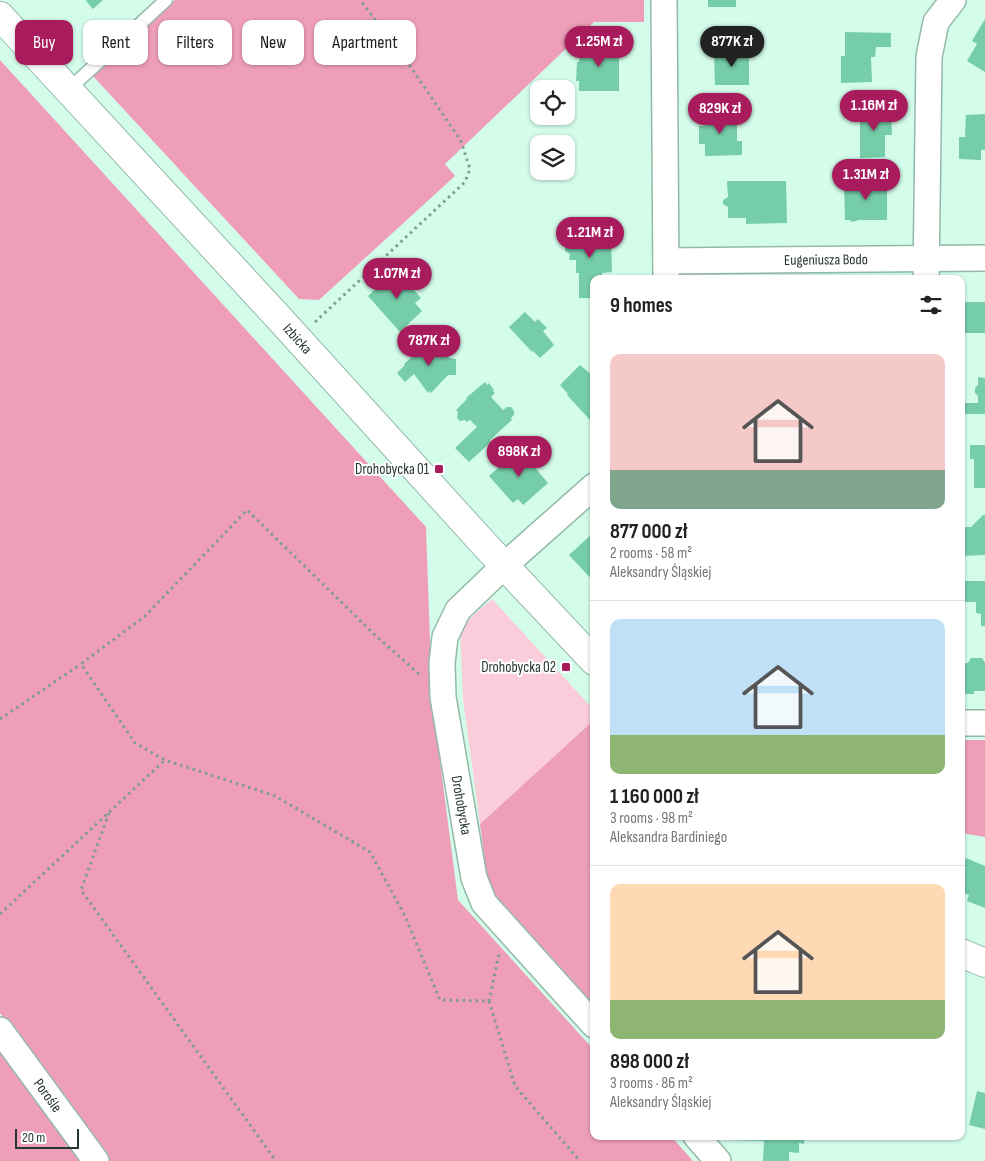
<!DOCTYPE html>
<meta charset="utf-8">
<style>
:root{--surface:#fff;--page:#f6f6f6;--text:#222;--muted:#767676;--line:#e0e0e0;--accent:#a81c5e}
body{margin:0;font-family:"Sofia Sans Condensed",sans-serif;background:var(--page);color:var(--text);height:100vh;display:flex;flex-direction:column;font-size:19px;white-space:nowrap}
*{box-sizing:border-box;margin:0}
p{font-size:16px;color:var(--muted)}
.icon{flex:none;width:28px;height:28px;fill:none;stroke:currentColor;stroke-width:2;stroke-linecap:round;stroke-linejoin:round}
.map{position:relative;flex:1;overflow:hidden}
.details{position:absolute;left:590px;top:275px;width:375px;height:865px;display:flex;flex-direction:column;background:var(--surface);border-radius:10px;box-shadow:0 1px 4px #0004}
.details>*{flex:none}
.top-card{position:absolute;left:15px;top:20px;width:475px;height:45px;display:flex;gap:10px}
.fabs{position:absolute;left:530px;top:80px;display:grid;gap:10px}
.fabs a{display:grid;place-items:center;width:45px;height:45px;border-radius:10px;background:var(--surface);box-shadow:0 1px 4px #0004;font-size:25px}
.scale{position:absolute;left:15px;bottom:12px;width:64px;box-sizing:border-box;padding-left:5px;border:2px solid #27362f;border-top:0;font-size:14px;line-height:18px;white-space:nowrap;color:#27362f;-webkit-text-stroke:4px #fefefe;paint-order:stroke}
.price{position:absolute;translate:-50% -42px;padding:0 11px;border-radius:18px;background:var(--accent);color:#fff;font-size:16px;line-height:32px;filter:drop-shadow(0 1px 2px #0008)}
.price::after{content:'';position:absolute;left:50%;top:30px;width:15px;height:11px;margin-left:-8px;background:inherit;clip-path:polygon(0 0,100% 0,50% 100%)}
.price.selected{background:#222;color:#fff}
ul{padding:0;list-style:none}
li{display:grid;align-content:center;gap:10px;height:265px;padding:0 20px}
li+li{border-top:1px solid var(--line)}
li span{display:grid;place-items:center;height:155px;border-radius:10px;color:#555}
li>.icon{margin-inline-start:auto}
span .icon{width:90px;height:90px;fill:#fffc;stroke-width:1}
li b{font-size:21px}
h2{display:flex;justify-content:space-between;align-items:center;height:60px;padding:0 20px;font-size:21px}
.tag{padding:0 18px;border-radius:10px;background:var(--surface);box-shadow:0 1px 4px #0004;font-size:18px;line-height:45px}
.tag.selected{background:var(--accent);color:#fff}
.map>svg:first-child{display:block}
</style>
<div class="map">
<svg width="985" height="1161" viewBox="0 0 985 1161">
<rect width="100%" height="100%" fill="#d4fcea"/>
<path fill="#fbcdda" d="M492,599l102,111v10l-114,104 -17,-125 -3,-72z"/>
<path fill="#ee9eb8" d="M175,0h469v22h-50l-149,142 10,12 -136,124 -20,-1 -207,-224z
M0,60l426,467 6,173 26,200 136,150v86h77l22,25h-585l-108,-148z
M594,720v282l-2,1 -104,-116 -8,-63z
M985,740v97l-24,-4v-93z
M0,1046l85,115h-85z"/>
<path fill="#76cdaa" d="M87,0h16l-10,9 -7,-8z
M708,0h28v7h-28z
M985,19v53l-18,-11 10,-17 -5,-3z
M845,32l46,1v14h-15l-1,10h-4l1,25 -31,1v-27h4z
M591,39h22v13l6,-1v40h-40v-10h-3l1,-19h2l1,-10h11z
M714,52h35v33h-34z
M891,109l1,26h-7v22l-25,1v-48z
M705,114h32v27h5v14l-37,1v-12h-6v-18h6z
M985,114v36h-4v10l-22,-1v-22h6l1,-22z
M727,181h59l1,42 -41,1v-6h-18v-11l-5,-3v-4l5,-3z
M854,181l7,2h26v37h-28l-7,2 -2,-2h-5l-1,-37h9z
M592,231l6,2 13,1 1,38 -10,1v6h-8v19h-15v-25h-3v-13h-7l1,-6 -5,-3v-8l5,-3 -1,-6h21z
M399,267l9,9 -4,3 17,19 -6,5 7,8 -22,21 -32,-36z
M961,302h24v31h-22v-7h-2z
M525,312l10,10 3,-3 9,9 -4,3 11,14 -14,13 -7,-7 -1,1 -23,-25z
M431,339l1,2 1,-2 16,19 7,1v16h-8l-17,18 -1,-2 -2,2 -14,-19 -9,8 -8,-9 8,-8 -1,-1 10,-9 1,1z
M580,365l14,12v39l-4,4 -23,-25 1,-1 -8,-9z
M978,377l7,1v36h-20v-11h13v-7l-3,-3v-5l3,-3z
M485,382l2,3 2,-2 5,7 -1,1 2,2 -4,4 12,13 4,-3h4l3,4v4l-3,3 1,2 -22,20 1,2 -22,20 -14,-14 22,-21 -7,-7 -3,2 -2,-2 -5,1 -3,-3 1,-6 -2,-2 11,-11 -1,-1z
M970,445h15v43h-11v-29h-4z
M519,449l29,34 -25,22 -5,-6 -5,4 -24,-27z
M983,515h2v40l-24,1v-29h10z
M592,534l2,1v47l-25,-27z
M961,581h24v45h-4v-12l-5,-1v-11h-15z
M971,658h11l3,5v28h-11v3h-11l-2,-1v-30h7z
M966,858l19,8v42l-18,-7 2,-6 -8,-3v-20z
M977,1091l8,2v36l-16,-4z
M730,1136h74v8l-5,-1v10l-10,-1v9h-26l1,-20 -34,-1z"/>
<g fill="none" stroke-linecap="round" stroke-linejoin="round">
<g stroke="#93b9a7" stroke-width="15">
<path id="service" d="M68,90l98,-90"/>
</g>
<g stroke="#93b9a7" stroke-width="28">
<g id="minor">
<path d="M664,0l2,279"/>
<path id="s1" d="M666,261l319,-3"/>
<path d="M926,279l3,-222 7,-35 17,-22"/>
<path id="s2" d="M594,486l-89,79 -47,45 -13,27 -3,26 1,34 31,181 10,25 110,122"/>
<path d="M961,723h24"/>
<path id="s3" d="M0,1030l96,131"/>
<path d="M696,1136l22,25"/>
</g>
</g>
<g stroke="#93b9a7" stroke-width="30">
<g id="tertiary">
<path id="s4" d="M0,16l278,301 207,228 109,116"/>
<path d="M961,953l24,10"/>
</g>
</g>
<path stroke="#809c8f" stroke-width="3" stroke-dasharray="2.5 4" stroke-linecap="butt" d="M315,322l150,-140 5,-13 -9,-28 -53,-78 -48,-63
M419,674l-44,-39 -128,-125 -102,106 -64,48 54,79 30,17 110,36 95,56 35,64 35,84 49,1 10,-47
M0,719l81,-55
M109,813l-28,77 195,271
M0,914l165,-154
M489,1001l26,85 65,75"/>
<use href="#service" stroke="#fff" stroke-width="12"/>
<use href="#minor" stroke="#fff" stroke-width="25"/>
<use href="#tertiary" stroke="#fff" stroke-width="28"/>
</g>
<g fill="#a81c5e" stroke="#fefefe" stroke-width="2">
<rect x="434" y="464" width="10" height="10" rx="2.5"/>
<rect x="561" y="662" width="10" height="10" rx="2.5"/>
</g>
<g text-anchor="middle" stroke-width="4" stroke-linejoin="round" paint-order="stroke">
<g font-size="15" fill="#27362f" stroke="#fefefe">
<text dy="5" stroke="none"><textPath href="#s1" startOffset="160">Eugeniusza Bodo</textPath></text>
<text dy="5" stroke="none"><textPath href="#s4" startOffset="439">Izbicka</textPath></text>
<text dy="5" stroke="none"><textPath href="#s2" startOffset="384">Drohobycka</textPath></text>
<text dy="5" stroke="none"><textPath href="#s3" startOffset="81">Porośle</textPath></text>
</g>
<g font-size="15" fill="#27362f" stroke="#fefefe" text-anchor="end">
<text x="429" y="474">Drohobycka 01</text>
<text x="556" y="672">Drohobycka 02</text>
</g>
</g>
</svg>
<div class="fabs">
<a><svg class="icon" aria-label="locate" viewBox="0 0 24 24"><circle cx="12" cy="12" r="6"/><path d="M12 2v4M12 18v4M2 12h4M18 12h4"/></svg></a>
<a><svg class="icon" aria-label="layers" viewBox="0 0 24 24"><path d="M12 4l9 5-9 5-9-5zM3 14l9 5 9-5"/></svg></a>
</div>
<div class="scale">20 m</div>
<b class="price" style="left:599px;top:68px">1.25M zł</b>
<b class="price selected" style="left:732px;top:68px">877K zł</b>
<b class="price" style="left:874px;top:132px">1.16M zł</b>
<b class="price" style="left:720px;top:135px">829K zł</b>
<b class="price" style="left:866px;top:201px">1.31M zł</b>
<b class="price" style="left:590px;top:259px">1.21M zł</b>
<b class="price" style="left:397px;top:300px">1.07M zł</b>
<b class="price" style="left:429px;top:367px">787K zł</b>
<b class="price" style="left:519px;top:478px">898K zł</b>
<div class="top-card">
<a class="tag selected">Buy</a>
<a class="tag">Rent</a>
<a class="tag">Filters</a>
<a class="tag">New</a>
<a class="tag">Apartment</a>
</div>
<section class="details">
<h2>9 homes<svg class="icon" aria-label="filters" viewBox="0 0 24 24"><path d="M4 7h16M4 17h16"/><circle cx="9" cy="7" r="2"/><circle cx="15" cy="17" r="2"/></svg></h2>
<ul>
<li><span style="background:linear-gradient(#f6c9c9 75%,#7fa58c 0)"><svg class="icon" aria-label="home" viewBox="0 0 24 24"><path d="M3 11l9-7 9 7M6 9v11h12V9"/></svg></span><div><b>877 000 zł</b><p>2 rooms · 58 m²</p><p>Aleksandry Śląskiej</p></div></li>
<li><span style="background:linear-gradient(#bfe0f5 75%,#8fb573 0)"><svg class="icon" aria-label="home" viewBox="0 0 24 24"><path d="M3 11l9-7 9 7M6 9v11h12V9"/></svg></span><div><b>1 160 000 zł</b><p>3 rooms · 98 m²</p><p>Aleksandra Bardiniego</p></div></li>
<li><span style="background:linear-gradient(#ffd9b3 75%,#8fb573 0)"><svg class="icon" aria-label="home" viewBox="0 0 24 24"><path d="M3 11l9-7 9 7M6 9v11h12V9"/></svg></span><div><b>898 000 zł</b><p>3 rooms · 86 m²</p><p>Aleksandry Śląskiej</p></div></li>
</ul>
</section>
</div>
